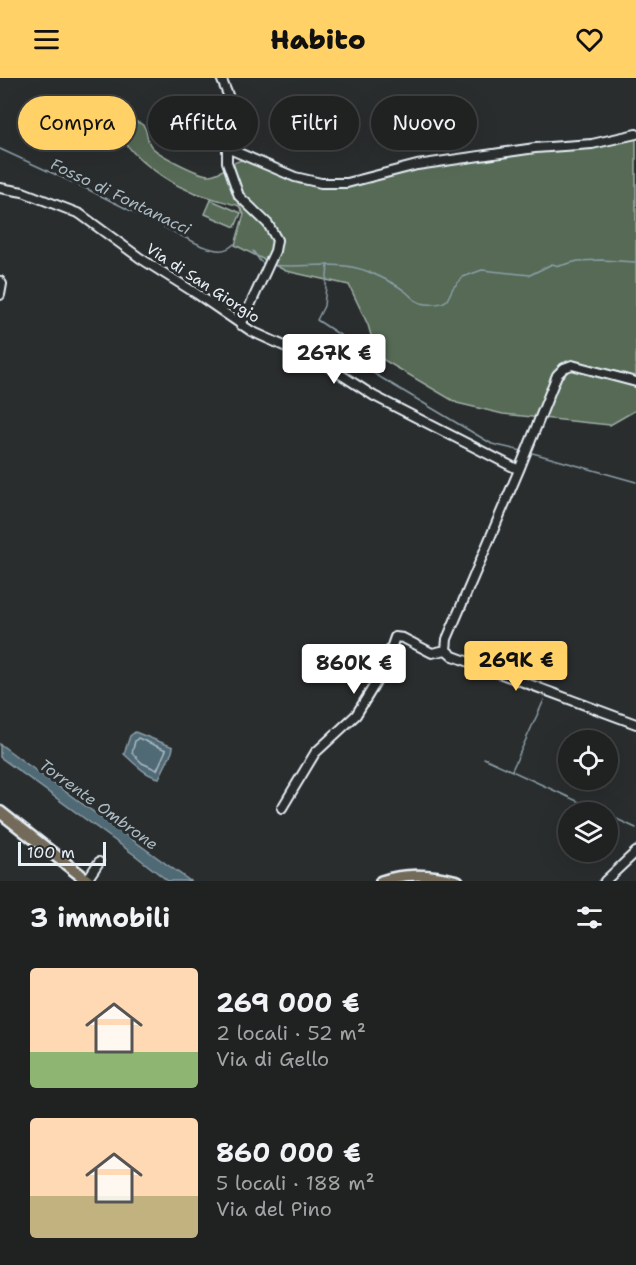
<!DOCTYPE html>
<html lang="it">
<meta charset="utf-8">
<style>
:root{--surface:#202222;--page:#2d2f2f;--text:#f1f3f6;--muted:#a2a4a5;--line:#3d3f40;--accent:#ffd166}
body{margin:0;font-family:"Shantell Sans",sans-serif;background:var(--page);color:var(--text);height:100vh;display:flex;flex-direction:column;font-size:22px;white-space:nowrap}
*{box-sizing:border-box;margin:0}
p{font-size:20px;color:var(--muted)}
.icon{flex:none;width:33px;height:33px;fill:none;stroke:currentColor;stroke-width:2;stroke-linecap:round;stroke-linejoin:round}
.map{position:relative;height:803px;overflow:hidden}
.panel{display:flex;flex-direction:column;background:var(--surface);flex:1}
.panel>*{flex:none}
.top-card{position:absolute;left:18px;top:18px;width:600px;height:54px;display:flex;gap:12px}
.controls{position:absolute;left:558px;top:652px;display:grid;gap:12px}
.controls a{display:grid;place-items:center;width:60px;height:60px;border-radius:50%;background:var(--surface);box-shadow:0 6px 24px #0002,0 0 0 2px var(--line);font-size:30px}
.scale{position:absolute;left:18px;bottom:15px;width:88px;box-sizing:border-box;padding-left:6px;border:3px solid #e8f1f8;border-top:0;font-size:16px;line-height:21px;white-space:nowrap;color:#e8f1f8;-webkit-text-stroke:4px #2a2d2e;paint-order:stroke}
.price{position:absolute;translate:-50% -51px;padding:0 14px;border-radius:6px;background:#fff;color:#222;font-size:20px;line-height:39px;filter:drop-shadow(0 2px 3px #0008)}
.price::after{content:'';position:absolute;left:50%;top:36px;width:18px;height:14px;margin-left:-9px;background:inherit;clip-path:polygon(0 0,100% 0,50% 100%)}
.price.current{background:var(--accent);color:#111}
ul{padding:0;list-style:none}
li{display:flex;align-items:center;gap:18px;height:150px;padding:0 30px}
li span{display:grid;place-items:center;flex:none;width:168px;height:120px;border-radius:6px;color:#555}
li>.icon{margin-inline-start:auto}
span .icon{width:72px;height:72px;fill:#fffc;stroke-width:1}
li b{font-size:26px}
h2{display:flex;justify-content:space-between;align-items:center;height:72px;padding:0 30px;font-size:26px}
.pill{padding:0 21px;border-radius:27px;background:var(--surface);box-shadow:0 6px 24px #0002,0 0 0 2px var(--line);font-size:21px;line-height:54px}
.pill.current{background:var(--accent);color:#111}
header{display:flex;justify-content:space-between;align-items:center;height:78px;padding:0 30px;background:var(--accent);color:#111;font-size:27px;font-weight:800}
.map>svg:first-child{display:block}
</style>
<header><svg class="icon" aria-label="menu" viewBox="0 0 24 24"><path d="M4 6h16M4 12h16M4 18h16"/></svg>Habito<svg class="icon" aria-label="heart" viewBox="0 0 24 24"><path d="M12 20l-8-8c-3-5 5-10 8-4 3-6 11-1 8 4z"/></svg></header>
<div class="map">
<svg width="636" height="803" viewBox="0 0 636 803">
<rect width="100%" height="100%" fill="#2a2d2e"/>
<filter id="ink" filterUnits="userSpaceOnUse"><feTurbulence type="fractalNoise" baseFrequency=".0167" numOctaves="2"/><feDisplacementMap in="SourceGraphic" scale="12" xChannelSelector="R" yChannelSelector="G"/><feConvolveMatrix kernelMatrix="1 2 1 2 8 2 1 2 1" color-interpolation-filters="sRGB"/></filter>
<g filter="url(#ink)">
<path fill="#566b56" stroke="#9faea7" stroke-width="1.5" d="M133,43c19,4 10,14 18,25 6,8 47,29 58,29 13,0 21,-14 34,-15l57,24 25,3h19l71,-17 123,-18 70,-7 28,-6v271l-26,15 -107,-11 -46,-11 -80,-47 -9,-31 -19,-40 -63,-14 -51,-26 9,-31 -5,-8c-19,-6 -40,-10 -58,-19 -14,-6 -85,-52 -48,-66z
M211,122l30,13 -6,14 -30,-13z"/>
<path fill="#4f6974" stroke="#8c9fa9" stroke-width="1.5" d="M135,654l38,15 -1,5 -13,26c-13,-2 -25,-15 -35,-24l6,-18z
M0,666l24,18 166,119h-22l-32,-25 -136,-99z"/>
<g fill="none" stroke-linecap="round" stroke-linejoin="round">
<path stroke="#abbbc3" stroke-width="1.5" d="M138,660l28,12 -9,20 -15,-7 -10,-10 3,-12z"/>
<path stroke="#8c9fa9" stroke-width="1.5" d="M0,71l87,40 115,57c12,4 22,8 32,-2
M253,173l7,10 4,3
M272,187c31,4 67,-6 97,7 12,5 26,11 37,20 5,4 8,9 15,11 8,2 20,2 26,-3l6,-12 10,-11 19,-7 48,5 22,-11 7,2 19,-5 23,-1 35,2
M328,188l-4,40 -7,14 52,34 2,5 -4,8 1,3 124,74 30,7
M529,374l107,30
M484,680l119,55
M512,692l32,-70
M608,737l28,13
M598,803l38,-36"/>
<g stroke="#e8f1f8" stroke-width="12">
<path id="minor" d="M221,0l7,17 5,24v10l-6,19v14l12,34 29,28 9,16 -2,11 -34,74
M227,70l68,29 26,6h26l70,-18 118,-17 57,-4 44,-10
M0,110l23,4 57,22 60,44 57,36 54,37 75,34 48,31 145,74 -72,169 -1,11
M0,203l2,3 -2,11
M519,392l38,-95 7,-7 8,-3 64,17
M446,572l7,6 183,68
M282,730l33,-55 41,-38 27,-44 12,-34 8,1 29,15 14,-3
M89,799l10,-15
M605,803l31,-29"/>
</g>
<g stroke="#e8f1f8" stroke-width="14">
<path id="major" d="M381,803c26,-9 51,-7 77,0"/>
</g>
<g stroke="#e8f1f8" stroke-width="15">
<path id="highway" d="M0,734l88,69"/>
</g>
<use href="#minor" stroke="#2a2d2e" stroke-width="8"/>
<use href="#major" stroke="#736b5a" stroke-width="9"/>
<use href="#highway" stroke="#736b5a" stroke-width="10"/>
</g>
</g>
<g text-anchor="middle" stroke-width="6" stroke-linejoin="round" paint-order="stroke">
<g font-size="15" fill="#e8f1f8" stroke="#2a2d2e">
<text transform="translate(203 205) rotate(33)" y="5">Via di San Giorgio</text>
</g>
<g font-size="16" font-style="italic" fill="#abbbc3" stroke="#2a2d2e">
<text transform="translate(121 118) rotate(26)" y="6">Fosso di Fontanacci</text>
<text transform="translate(99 726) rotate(36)" y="6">Torrente Ombrone</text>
</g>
</g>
</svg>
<div class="controls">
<a><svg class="icon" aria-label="locate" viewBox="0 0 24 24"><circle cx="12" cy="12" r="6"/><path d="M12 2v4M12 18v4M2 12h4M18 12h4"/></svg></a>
<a><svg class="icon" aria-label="layers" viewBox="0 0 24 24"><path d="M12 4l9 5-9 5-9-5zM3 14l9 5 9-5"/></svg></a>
</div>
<div class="scale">100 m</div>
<b class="price" style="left:334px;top:307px">267K €</b>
<b class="price current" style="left:516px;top:614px">269K €</b>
<b class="price" style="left:354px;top:617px">860K €</b>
<div class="top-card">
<a class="pill current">Compra</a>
<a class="pill">Affitta</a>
<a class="pill">Filtri</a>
<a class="pill">Nuovo</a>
</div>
</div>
<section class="panel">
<h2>3 immobili<svg class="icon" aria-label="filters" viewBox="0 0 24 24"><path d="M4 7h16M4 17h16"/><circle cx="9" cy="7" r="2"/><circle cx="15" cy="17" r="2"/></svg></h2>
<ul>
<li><span style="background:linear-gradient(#ffd9b3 70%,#8fb573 0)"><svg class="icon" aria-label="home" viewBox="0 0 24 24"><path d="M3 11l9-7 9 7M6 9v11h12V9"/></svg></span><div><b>269 000 €</b><p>2 locali · 52 m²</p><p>Via di Gello</p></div></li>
<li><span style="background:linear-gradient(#ffd9b3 65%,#c2b280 0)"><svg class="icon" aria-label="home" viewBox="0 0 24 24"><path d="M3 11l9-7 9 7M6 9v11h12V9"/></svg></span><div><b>860 000 €</b><p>5 locali · 188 m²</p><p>Via del Pino</p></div></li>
</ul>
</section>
